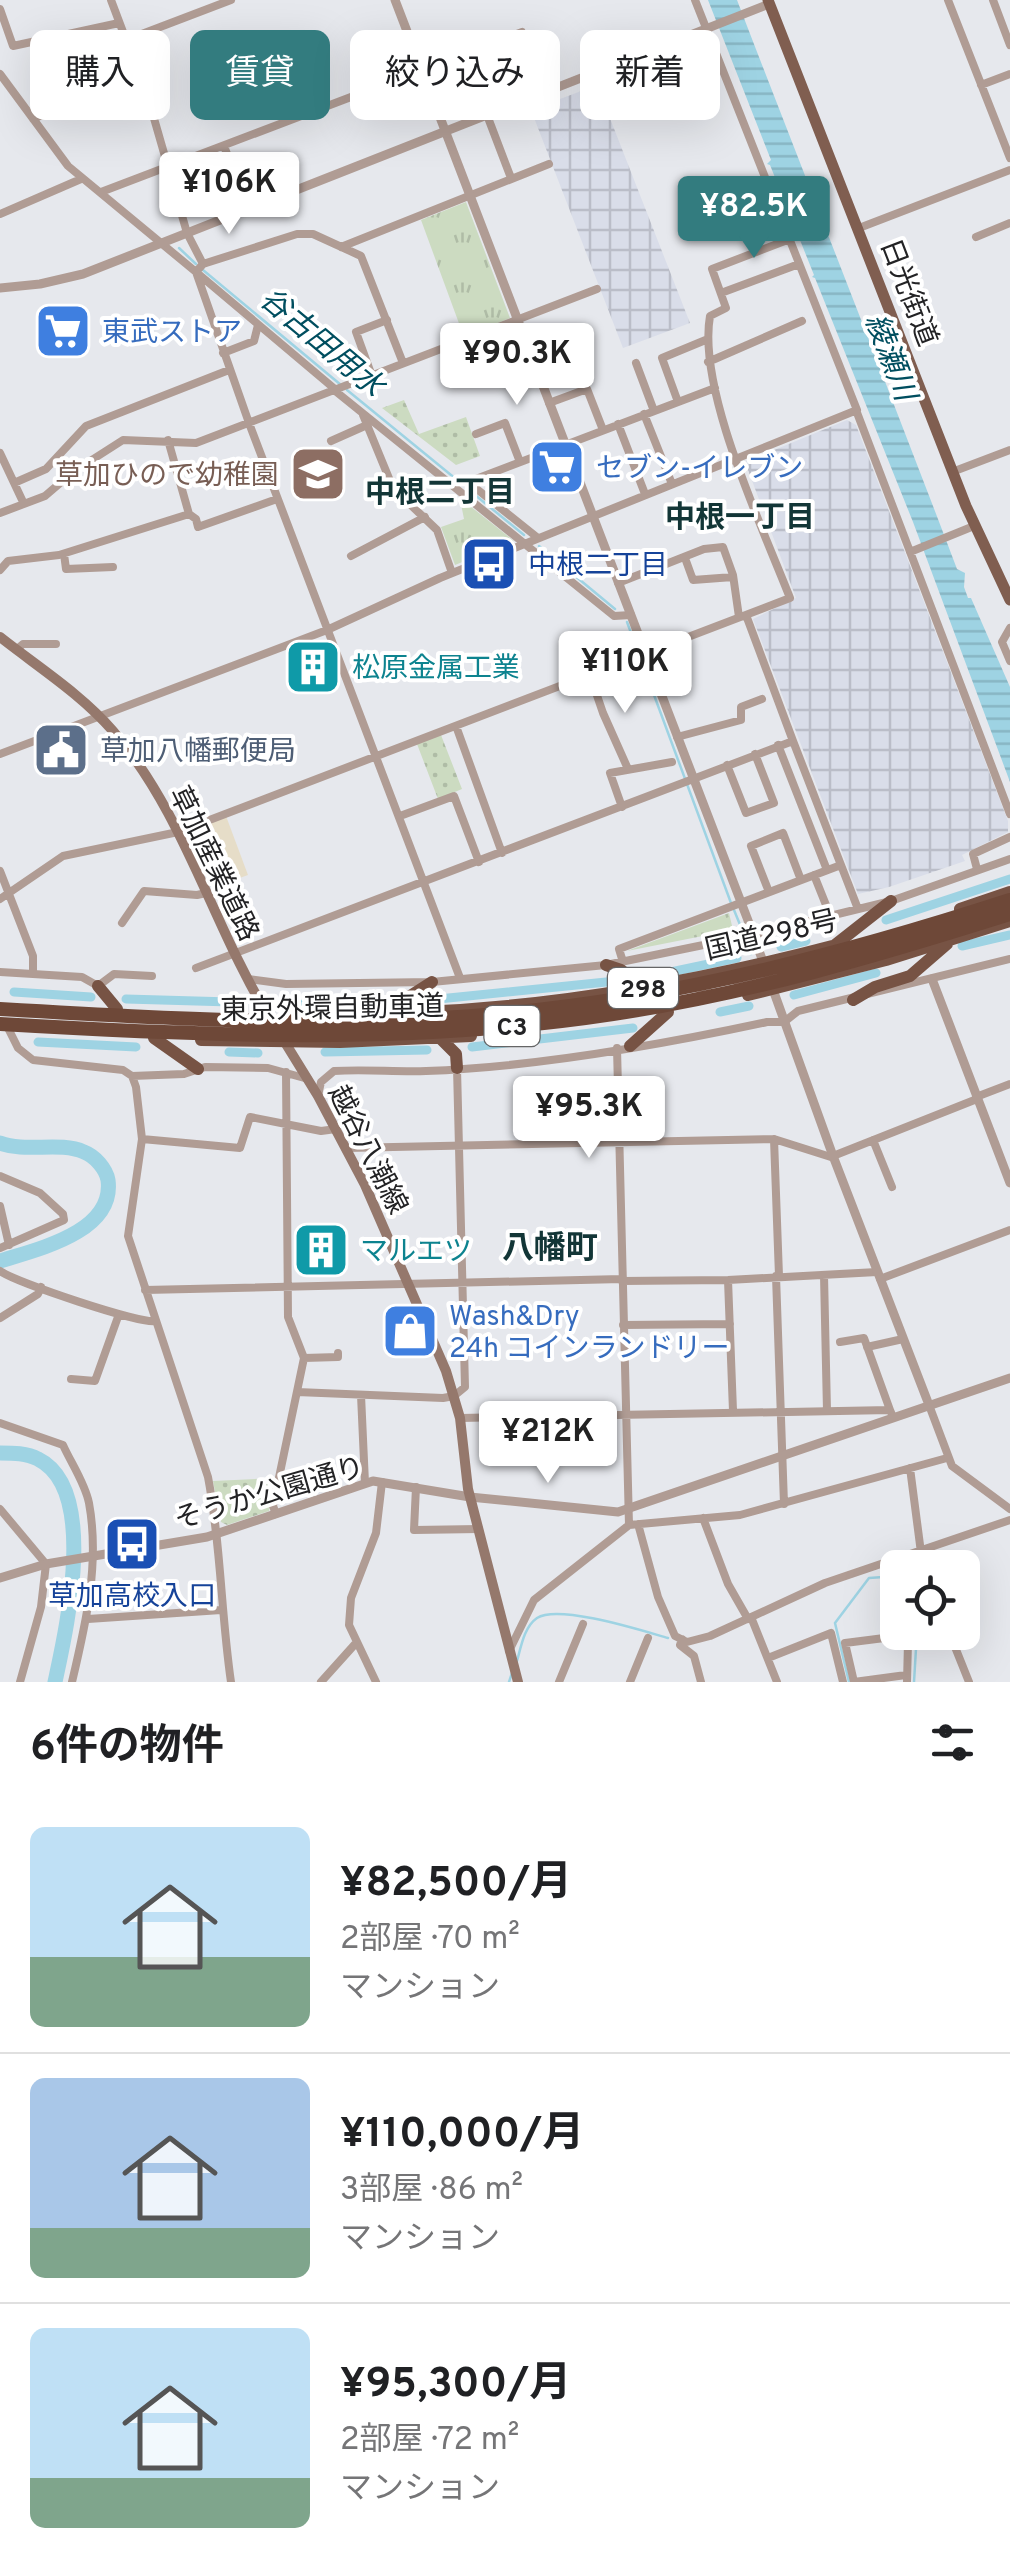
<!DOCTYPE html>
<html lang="ja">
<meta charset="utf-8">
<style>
:root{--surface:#fff;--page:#f2f2f2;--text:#202124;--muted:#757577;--line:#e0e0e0;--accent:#337c7f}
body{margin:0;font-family:Overpass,"Noto Sans JP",sans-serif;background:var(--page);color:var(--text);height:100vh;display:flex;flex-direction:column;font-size:38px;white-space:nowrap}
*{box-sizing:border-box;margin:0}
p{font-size:32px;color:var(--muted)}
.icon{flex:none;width:55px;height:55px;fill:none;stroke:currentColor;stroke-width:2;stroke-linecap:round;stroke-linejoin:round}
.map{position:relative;height:1682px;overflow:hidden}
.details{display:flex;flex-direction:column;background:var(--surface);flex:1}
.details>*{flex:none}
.top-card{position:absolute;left:30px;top:30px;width:950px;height:90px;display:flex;gap:20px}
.buttons{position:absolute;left:880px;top:1550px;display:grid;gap:20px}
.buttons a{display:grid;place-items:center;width:100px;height:100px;border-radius:15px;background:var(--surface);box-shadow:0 10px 40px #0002;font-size:50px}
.price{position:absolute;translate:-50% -85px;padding:0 22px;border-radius:10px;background:#fff;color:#222;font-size:32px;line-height:65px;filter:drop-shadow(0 2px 5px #0008)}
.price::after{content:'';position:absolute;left:50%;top:60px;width:30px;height:22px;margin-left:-15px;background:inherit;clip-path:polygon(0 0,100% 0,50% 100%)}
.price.selected{background:var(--accent);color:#fff}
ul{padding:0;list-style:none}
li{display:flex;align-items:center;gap:30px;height:250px;padding:0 30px}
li+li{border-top:2px solid var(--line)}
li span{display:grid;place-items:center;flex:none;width:280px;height:200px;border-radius:15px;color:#555}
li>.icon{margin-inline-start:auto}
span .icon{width:120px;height:120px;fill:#fffc;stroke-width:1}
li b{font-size:42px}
h2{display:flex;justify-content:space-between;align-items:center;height:120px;padding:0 30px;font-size:42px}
.pill{padding:0 35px;border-radius:15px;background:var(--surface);box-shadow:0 10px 40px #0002;font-size:35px;line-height:90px}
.pill.selected{background:var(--accent);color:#fff}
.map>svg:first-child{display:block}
</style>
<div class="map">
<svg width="1010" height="1682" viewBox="0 0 1010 1682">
<defs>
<pattern id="industrial-grid" width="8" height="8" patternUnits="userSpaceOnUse" patternTransform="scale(2.5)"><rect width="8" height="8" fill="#d9dde9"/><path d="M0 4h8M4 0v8" fill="none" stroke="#babdc8"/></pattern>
<pattern id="grass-tufts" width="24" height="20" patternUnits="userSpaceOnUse" patternTransform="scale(2.5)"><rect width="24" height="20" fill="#ccdbc1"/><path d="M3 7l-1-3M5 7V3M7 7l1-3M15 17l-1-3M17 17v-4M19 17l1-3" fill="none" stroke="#afbca6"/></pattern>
<pattern id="park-dots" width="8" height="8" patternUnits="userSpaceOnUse" patternTransform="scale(2.5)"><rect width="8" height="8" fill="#ccdbc1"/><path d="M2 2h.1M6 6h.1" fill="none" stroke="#afbca6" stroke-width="1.8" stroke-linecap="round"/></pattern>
<pattern id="water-rules" width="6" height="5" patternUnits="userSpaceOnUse" patternTransform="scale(2.5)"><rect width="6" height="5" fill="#9ed3e3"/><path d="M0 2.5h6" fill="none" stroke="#88b5c3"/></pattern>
</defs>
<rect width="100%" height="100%" fill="#e6e8ed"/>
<path fill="#e6ddc8" d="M226,816l22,59 -33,12 -21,-59z"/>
<path fill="url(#industrial-grid)" d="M597,85l93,238 -67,25 -92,-238z
M847,420l9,5 152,396v11l-46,23 3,6 -76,26 -31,7 -105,-275 43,-21 -51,-136z"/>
<path fill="url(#grass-tufts)" d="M466,202l44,116 -46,19 -43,-117z
M465,502l49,39 -59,24 -14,-38 23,-8 -3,-15z
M729,913l4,17 -106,21z"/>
<path fill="url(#park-dots)" d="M404,400l15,34 47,-17 14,39 -24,9 -74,-57z
M441,735l21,54 -24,10 -21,-55z
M275,1478l-6,33 -42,14 -6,-3 -8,-41z"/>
<path fill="url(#water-rules)" d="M708,0h29c73,190 148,379 220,569l8,4 -1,14 4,11h3l39,89v95l-97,-260 -98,-244 -3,-1 2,-2 -44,-110 -3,-1 4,-4z"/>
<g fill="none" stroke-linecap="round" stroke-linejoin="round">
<path stroke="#9ed3e3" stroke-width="2.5" d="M179,248l17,16
M203,270l138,115
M347,390l115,94
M469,490l55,45
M539,546l76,63
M627,622l104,281
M734,910l9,22
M746,941l5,13
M517,1661c4,-14 7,-34 20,-43 22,-14 106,13 131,20
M509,1682l3,-9
M849,1682l-14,-59 34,-45 29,-2
M914,1682l3,-50"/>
<path stroke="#9ed3e3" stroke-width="9" d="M886,920l124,-41
M962,946l48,-11
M781,947l25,-6
M652,976l85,-18
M14,992l77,5
M794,995l82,-22
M126,999l105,3
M419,1001l197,-20
M298,1004l50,-1
M720,1012l29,-6
M38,1042l98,5
M472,1047l161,-19
M229,1052l29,1
M325,1052l102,-2"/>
<path stroke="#9ed3e3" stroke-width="15" d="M0,1143c26,10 59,-2 84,9 11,4 22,17 24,28 7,52 -70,69 -108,81
M0,1453c13,0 27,0 38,6 61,30 28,171 17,223"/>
<path stroke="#b09c94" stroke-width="8" d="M111,0l38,101 38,132 16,31
M948,0l62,158
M993,0l17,45
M0,9l13,37 106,-23
M126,40l105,-40
M0,74l68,92 128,106 53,151 211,555
M981,85l29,-11
M487,115l24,63
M33,119l63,-29 5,4 40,-14
M224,146l24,63
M101,192l421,-160
M0,214l81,-35
M859,228l151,-58
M976,237l34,-14
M341,247l208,-83
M721,293l78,-29
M223,353l31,-12 4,-16
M708,362l94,-41
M636,363l18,48
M372,376l-16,-44 31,-12
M334,390l280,226 17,-1
M336,390l-140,-118 7,-8 94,-30h16l48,22 42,107
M678,402l-16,-44 46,-19
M549,403l38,-14 16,41
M856,410l154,404
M644,414l28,70
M363,415l30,73 44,42 15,43
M618,424l27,70
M476,434l29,-11 15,39
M331,441l36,-16
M0,453l24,51
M952,472l58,-22
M468,482l247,-94
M468,482l70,56
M14,483l32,-14 40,-43 143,-56
M0,513l45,-17 28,-24 50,-32 73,3 401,-154
M189,514l7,5 2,8 79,-28
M910,552l64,-26
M64,554l2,15 47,-2
M351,556l74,-39
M685,558l8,22 40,-3
M0,570l8,-9 51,-6 130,-41 -21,-74
M618,583l86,-34 19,-2 10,28 6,42
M1010,628l-8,14 8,19
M16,650l7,-6h33
M590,675l13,38 25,56
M456,726l46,127
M677,737l64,-17v-13l21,-8
M793,741l65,168
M778,745l49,125
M0,754l327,-124 113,-52 417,-168 -162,-410
M727,765l19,48 28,-10 -19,-49
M622,807l-12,-34 62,-11
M400,816l54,-20 25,66
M977,869l-4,-15 37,-17
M0,871l33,85v17
M814,875l16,40
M769,892l-18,-46 32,-13 18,47
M0,899l63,-43 115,-24 612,-234c-28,-72 -93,-209 -80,-282l16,-8 -14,-39 78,-30
M122,923l22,-32 53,4 9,-2
M623,962l-4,-13 222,-84
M196,968l597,-227 -47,-126
M0,972l82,5 16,9 16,-12 38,2
M248,979l38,5 146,-2 174,-17 146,-30 139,-34 119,-42
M6,1024l12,24 15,12 90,10 9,6 4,11 6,52 -14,97 80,241c13,68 13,137 23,205
M617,1048l12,477
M132,1076l52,-2 21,-7 63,1 40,11
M318,1096l3,-14 13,-11c30,-2 61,1 92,0 109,-4 234,-26 341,-49h17l14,-11 212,-52
M976,1097l34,-13
M142,1139l98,9 10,-31 71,14 15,-2
M774,1139l5,137
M873,1140l19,47
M347,1148l427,-9 60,19
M833,1156l144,-57
M0,1176l40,17 23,21 1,6 -64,28
M0,1206l9,39
M0,1271c15,11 142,54 156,50
M824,1275l3,136
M776,1276l8,228
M880,1279l130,-49
M728,1280l5,131
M622,1281l106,-1 149,-8
M145,1290l477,-11
M0,1318l38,-24 3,-7
M623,1325l107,-1
M840,1342l24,-4 26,72
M867,1347l36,-8
M304,1358l34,-1v-4
M71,1379l24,2 24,-67
M297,1392l146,6 11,-2 11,-9 -8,-319
M361,1395l4,88
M929,1405l23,61 58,43
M460,1418l430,-8 3,7
M0,1423l63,22c8,18 22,38 26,58 11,60 -3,120 -17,179
M910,1468l13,100
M416,1487l-2,43 65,-1
M0,1509l46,55 -5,43 -21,75
M276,1514l-3,-8 31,-148 -16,-41 -2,-245
M703,1518l25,66 20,35
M638,1524l20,73 17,39 12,6 23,-6 115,-53 185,-63
M751,1617l26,65
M88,1619l133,-9
M949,1632l20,50
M682,1639l-2,6 14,11 7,26
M509,1651l25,-51 95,-75 111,-10 207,-57
M768,1658l63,-25 12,49
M321,1682l35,-39
M376,1682l-27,-57 2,-27 25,-65 6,-51
M559,1682l24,-58
M630,1682l18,-44
M854,1682l-9,-39 55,-7 8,6 -1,40
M854,1682l52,-7"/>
<path stroke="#b09c94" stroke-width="9" d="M395,0l354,923 84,233 96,249
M0,288l40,-4 43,-10 686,-270
M932,979l78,204
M0,1578l46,-14 161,-27 166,-56 97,16 148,15 392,-134"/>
<path stroke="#95786c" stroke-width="10" d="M0,637c38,30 81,57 113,94 73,85 100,197 159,291
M281,1036l37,60 47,89 81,186 14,47 8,71 50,193"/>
<path stroke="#805e50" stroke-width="11" d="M768,0l198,506 44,94"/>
<path stroke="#775344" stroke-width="12" d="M960,909l50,-17
M835,945l56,-44
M606,965l15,5 23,18
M98,986l19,23
M748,995l138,-35 124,-39
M853,1000l22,-13 35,-11 37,-32
M421,1012c142,-6 283,-32 419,-68
M382,1014l50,-32
M154,1038l44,31
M441,1039l15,15 1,14
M201,1040l139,2 131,-6
M630,1046l38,-34"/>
<path stroke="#6e4838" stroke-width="14" d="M0,1009c169,10 339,20 508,4 172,-16 338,-60 502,-113
M0,1024c204,12 410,21 613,-10 136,-20 267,-59 397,-100"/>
</g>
<defs>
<g id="supermarket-square" transform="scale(2.875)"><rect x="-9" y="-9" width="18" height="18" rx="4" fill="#3f7fe0" stroke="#fff"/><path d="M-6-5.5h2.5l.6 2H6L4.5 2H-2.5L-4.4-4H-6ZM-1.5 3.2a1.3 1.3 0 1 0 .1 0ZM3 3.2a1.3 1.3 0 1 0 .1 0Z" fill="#fff"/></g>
<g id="school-square" transform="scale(2.875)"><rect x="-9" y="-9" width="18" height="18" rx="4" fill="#8d6e63" stroke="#fff"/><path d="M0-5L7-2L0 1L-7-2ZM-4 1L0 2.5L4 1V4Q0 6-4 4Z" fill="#fff"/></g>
<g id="bus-square" transform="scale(2.875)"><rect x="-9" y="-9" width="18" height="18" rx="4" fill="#1a4fb4" stroke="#fff"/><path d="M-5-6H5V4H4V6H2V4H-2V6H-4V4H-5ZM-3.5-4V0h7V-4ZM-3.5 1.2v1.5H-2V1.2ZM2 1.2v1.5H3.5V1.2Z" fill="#fff"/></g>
<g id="building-square" transform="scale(2.875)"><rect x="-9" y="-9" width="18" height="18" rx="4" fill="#0f9aa8" stroke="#fff"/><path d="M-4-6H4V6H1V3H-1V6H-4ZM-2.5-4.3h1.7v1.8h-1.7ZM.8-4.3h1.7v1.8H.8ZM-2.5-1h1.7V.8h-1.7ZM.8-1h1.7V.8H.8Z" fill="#fff"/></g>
<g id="civic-square" transform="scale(2.875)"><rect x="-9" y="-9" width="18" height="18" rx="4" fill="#5c6f8a" stroke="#fff"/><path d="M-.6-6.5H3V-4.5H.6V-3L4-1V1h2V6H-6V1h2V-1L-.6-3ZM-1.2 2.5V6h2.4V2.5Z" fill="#fff"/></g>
<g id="shop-square" transform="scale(2.875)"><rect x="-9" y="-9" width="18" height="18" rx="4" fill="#3f7fe0" stroke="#fff"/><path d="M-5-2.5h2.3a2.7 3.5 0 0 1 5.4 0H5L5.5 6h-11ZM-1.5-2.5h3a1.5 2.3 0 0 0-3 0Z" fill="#fff"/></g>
</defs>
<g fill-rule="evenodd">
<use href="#supermarket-square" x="63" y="331"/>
<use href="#supermarket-square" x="557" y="467"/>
<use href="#school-square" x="318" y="474"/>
<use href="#bus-square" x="489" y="564"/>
<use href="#building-square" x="313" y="667"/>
<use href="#civic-square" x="61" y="750"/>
<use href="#building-square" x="321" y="1250"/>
<use href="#shop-square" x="410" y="1331"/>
<use href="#bus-square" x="132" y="1544"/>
</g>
<g text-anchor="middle" stroke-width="8" stroke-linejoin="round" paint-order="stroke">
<g fill="#fff" stroke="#656566" stroke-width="2.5">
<rect x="608" y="968" width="70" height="40" rx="8"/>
<rect x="484.5" y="1006" width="55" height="40" rx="8"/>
</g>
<g font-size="25" font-weight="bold" fill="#232325">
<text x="643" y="997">298</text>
<text x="512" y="1035">C3</text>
</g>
<g font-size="28" fill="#232325" stroke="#fff">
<text transform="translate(910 292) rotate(69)" y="10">日光街道</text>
<text transform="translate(215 863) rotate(64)" y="10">草加産業道路</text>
<text transform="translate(771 934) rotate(-13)" y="10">国道298号</text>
<text transform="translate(332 1007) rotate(-1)" y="10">東京外環自動車道</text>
<text transform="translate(369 1149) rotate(63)" y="10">越谷八潮線</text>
<text transform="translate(269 1492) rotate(-16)" y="10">そうか公園通り</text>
</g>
<g font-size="28" fill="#366cbe" stroke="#fff" text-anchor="start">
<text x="102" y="341">東武ストア</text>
<text x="596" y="477">セブン-イレブン</text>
<text x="449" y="1325">Wash&amp;Dry<tspan x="449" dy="32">24h コインランドリー</tspan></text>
</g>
<g font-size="28" fill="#785e54" stroke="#fff" text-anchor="end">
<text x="279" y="484">草加ひので幼稚園</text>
</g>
<g font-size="28" fill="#164399" stroke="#fff" text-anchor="start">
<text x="528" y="574">中根二丁目</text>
<text x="132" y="1605" text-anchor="middle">草加高校入口</text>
</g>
<g font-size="28" fill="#0d838f" stroke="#fff" text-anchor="start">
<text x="352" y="677">松原金属工業</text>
<text x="360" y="1260">マルエツ</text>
</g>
<g font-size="28" fill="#4e5e75" stroke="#fff" text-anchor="start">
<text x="100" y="760">草加八幡郵便局</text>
</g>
<g font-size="30" font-style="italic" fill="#004e5f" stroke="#fff">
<text transform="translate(322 342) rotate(40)" y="10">谷古田用水</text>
<text transform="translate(891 357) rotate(69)" y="10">綾瀬川</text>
</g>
<g font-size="30" font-weight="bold" fill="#133637" stroke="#fff">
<text x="440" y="502">中根二丁目</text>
<text x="740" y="527">中根一丁目</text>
</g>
<g font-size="32" font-weight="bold" fill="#133637" stroke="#fff">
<text x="550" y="1258">八幡町</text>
</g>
</g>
</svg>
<div class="buttons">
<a><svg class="icon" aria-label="locate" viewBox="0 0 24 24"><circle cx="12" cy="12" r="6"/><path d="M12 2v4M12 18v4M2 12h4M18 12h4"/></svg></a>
</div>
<b class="price" style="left:229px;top:237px">¥106K</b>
<b class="price selected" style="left:754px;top:261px">¥82.5K</b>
<b class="price" style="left:517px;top:408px">¥90.3K</b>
<b class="price" style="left:625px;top:716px">¥110K</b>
<b class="price" style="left:589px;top:1161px">¥95.3K</b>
<b class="price" style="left:548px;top:1486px">¥212K</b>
<div class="top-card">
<a class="pill">購入</a>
<a class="pill selected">賃貸</a>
<a class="pill">絞り込み</a>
<a class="pill">新着</a>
</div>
</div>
<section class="details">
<h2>6件の物件<svg class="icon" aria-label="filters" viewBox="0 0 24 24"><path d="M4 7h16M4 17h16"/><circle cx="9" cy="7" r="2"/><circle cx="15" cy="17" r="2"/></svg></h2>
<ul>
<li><span style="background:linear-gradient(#bfe0f5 65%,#7fa58c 0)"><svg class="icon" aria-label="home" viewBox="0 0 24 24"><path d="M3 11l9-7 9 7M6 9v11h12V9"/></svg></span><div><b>¥82,500/月</b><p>2部屋 · 70 m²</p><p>マンション</p></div></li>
<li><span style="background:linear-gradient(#a9c7e8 75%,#7fa58c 0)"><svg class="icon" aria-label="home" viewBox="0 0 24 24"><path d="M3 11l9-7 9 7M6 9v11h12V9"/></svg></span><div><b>¥110,000/月</b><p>3部屋 · 86 m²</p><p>マンション</p></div></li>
<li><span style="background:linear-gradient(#bfe0f5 75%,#7fa58c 0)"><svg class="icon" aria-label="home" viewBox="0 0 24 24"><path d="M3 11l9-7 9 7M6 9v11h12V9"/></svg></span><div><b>¥95,300/月</b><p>2部屋 · 72 m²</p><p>マンション</p></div></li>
</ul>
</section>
